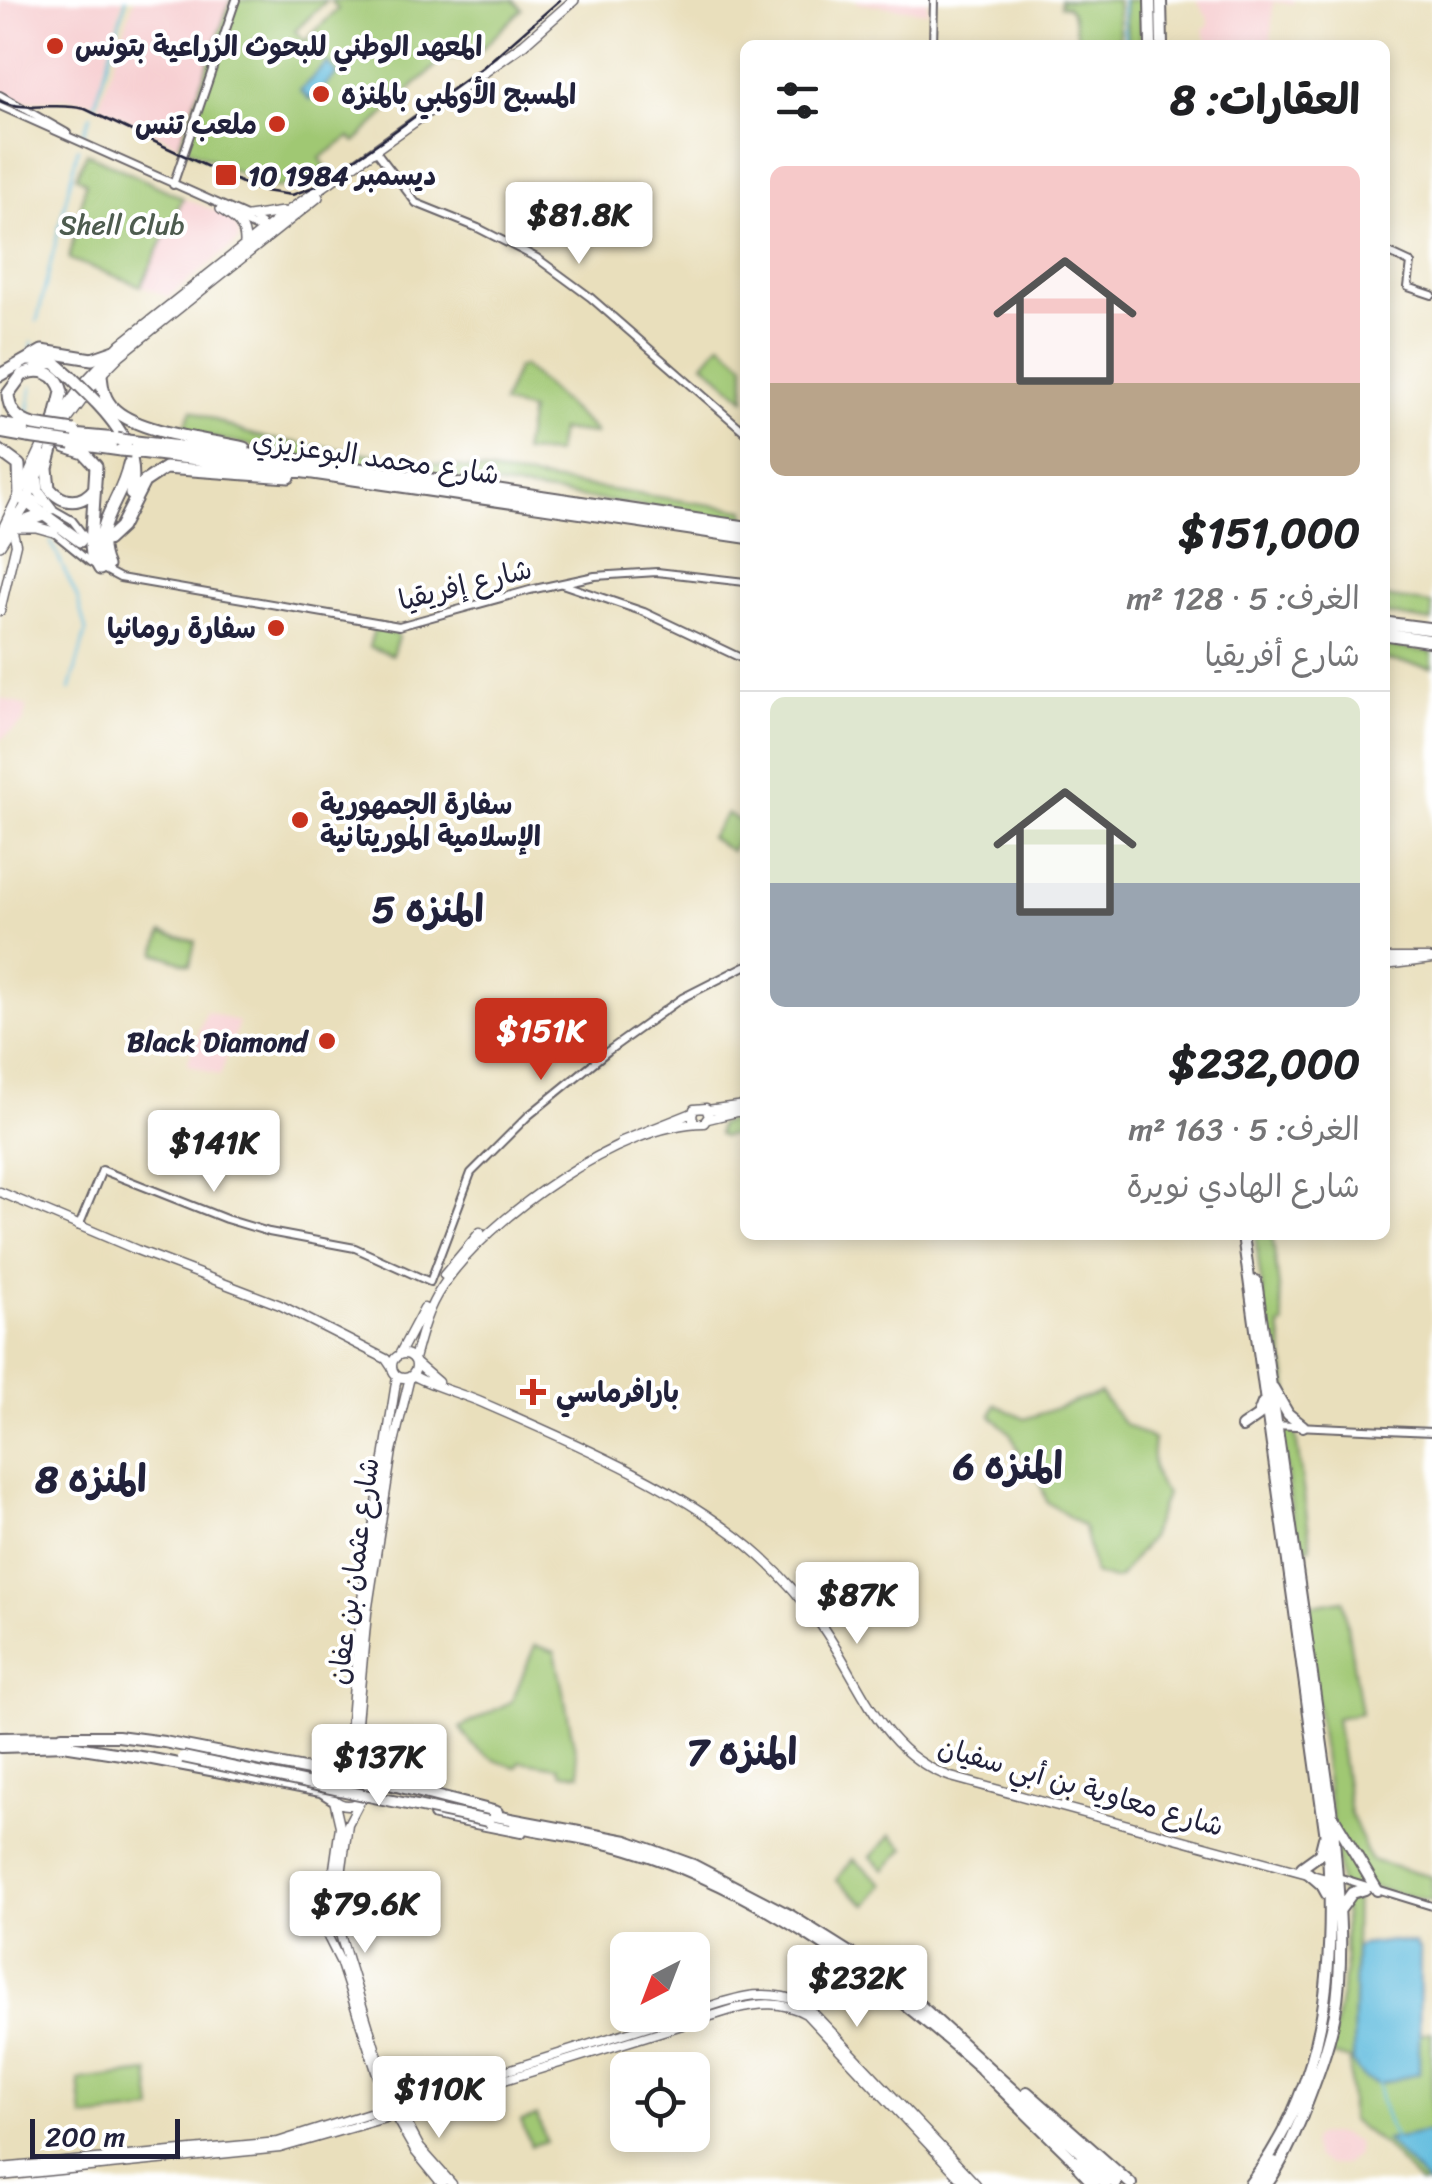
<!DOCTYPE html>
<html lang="ar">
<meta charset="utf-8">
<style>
:root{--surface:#fff;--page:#f6f6f6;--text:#202124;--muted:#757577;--line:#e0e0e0;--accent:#c8321e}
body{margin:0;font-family:Sriracha,"Playpen Sans Arabic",sans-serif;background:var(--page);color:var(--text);direction:rtl;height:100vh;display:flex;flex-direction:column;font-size:38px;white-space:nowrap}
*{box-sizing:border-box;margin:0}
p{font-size:32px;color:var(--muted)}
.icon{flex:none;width:55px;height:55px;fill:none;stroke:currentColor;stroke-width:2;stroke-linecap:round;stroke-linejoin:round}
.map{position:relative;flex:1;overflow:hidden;direction:ltr}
.drawer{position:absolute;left:740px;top:40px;width:650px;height:1200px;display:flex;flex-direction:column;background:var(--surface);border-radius:15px;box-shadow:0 5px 15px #0003;direction:rtl}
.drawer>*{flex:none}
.needle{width:65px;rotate:222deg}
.fabs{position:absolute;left:610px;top:1932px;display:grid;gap:20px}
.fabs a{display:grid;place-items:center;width:100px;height:100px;border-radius:15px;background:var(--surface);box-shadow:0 5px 15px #0003;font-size:50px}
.scale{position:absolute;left:30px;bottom:25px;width:150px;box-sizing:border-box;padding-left:10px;border:5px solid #22223b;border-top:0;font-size:28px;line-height:35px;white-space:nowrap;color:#22223b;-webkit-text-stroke:8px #fff;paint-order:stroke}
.price{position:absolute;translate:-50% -85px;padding:0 22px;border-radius:10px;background:#fff;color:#222;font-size:32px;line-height:65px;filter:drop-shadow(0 2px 5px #0008)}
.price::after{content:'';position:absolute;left:50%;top:60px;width:30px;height:22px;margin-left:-15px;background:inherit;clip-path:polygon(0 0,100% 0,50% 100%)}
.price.current{background:var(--accent);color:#fff}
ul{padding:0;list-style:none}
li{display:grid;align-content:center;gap:20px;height:530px;padding:0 30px}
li+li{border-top:2px solid var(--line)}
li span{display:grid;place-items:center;height:310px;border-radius:15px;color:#555}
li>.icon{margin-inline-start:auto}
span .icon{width:180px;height:180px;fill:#fffc;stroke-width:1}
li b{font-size:42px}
h2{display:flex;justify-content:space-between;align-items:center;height:120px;padding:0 30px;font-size:42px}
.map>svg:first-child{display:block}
</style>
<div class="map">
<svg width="1432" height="2184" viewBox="0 0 1432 2184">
<rect width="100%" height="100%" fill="#fff"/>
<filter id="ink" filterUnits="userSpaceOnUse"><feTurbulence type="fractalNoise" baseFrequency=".01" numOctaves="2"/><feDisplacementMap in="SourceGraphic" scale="20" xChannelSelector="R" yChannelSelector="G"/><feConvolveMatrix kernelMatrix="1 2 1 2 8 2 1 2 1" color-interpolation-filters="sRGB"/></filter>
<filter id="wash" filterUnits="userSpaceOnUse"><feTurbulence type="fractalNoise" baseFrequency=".0048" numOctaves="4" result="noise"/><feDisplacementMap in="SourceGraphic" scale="40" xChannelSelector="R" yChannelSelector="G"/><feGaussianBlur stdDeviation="2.25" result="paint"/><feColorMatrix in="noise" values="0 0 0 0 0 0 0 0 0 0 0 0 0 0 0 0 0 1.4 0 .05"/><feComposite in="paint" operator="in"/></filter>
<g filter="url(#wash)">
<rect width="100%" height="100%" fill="#e9dfbc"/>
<path fill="#f7cfd1" d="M0,0h123l-29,102 -27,-4 -43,4 -24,-10z
M134,0h97l-52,145 -80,-40z
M857,0h70l1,12 -71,-9z
M1197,0h96v4l-20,-2 -2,43h-63l-5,-17 6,-2 -1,-7z
M183,198l38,15 14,11 4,10 -1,8 -70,55 -27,-11z
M0,698l27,8 -4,17 -23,17z
M206,1011l33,11 -19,54 -33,-12z
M1329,2134l13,1 14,7 1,12 -13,11h-17l-11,-7 -5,-15 5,-8z"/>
<path fill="#a0c873" stroke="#617557" stroke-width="2.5" d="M231,0h96l-32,31 10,10 33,-32 -8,-9h183l9,9 -48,48 -30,1 -89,84 -5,-5 -30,21 8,12 -26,14 -30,4 -93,-43z
M1060,0h57l3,45h-41l-7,-32 -5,-7h-7z
M1124,0h17v45h-13z
M87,153l96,45 -42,88 -72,-27 17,-77 -10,-6z
M721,343l24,21v35l-41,-36z
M523,366l72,65v3l-35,-4 -4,24 -33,-2 7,-41 -28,-7 15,-36z
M192,410l51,22 27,7 475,71v11l-404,-58 -128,-25 -65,-16 37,4z
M1385,597l47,7v18l-47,-8z
M374,629l17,1 7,7 -6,18 -23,-8z
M1385,646l47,6v15l-47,-7z
M727,813l18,12 -14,26 -21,-14z
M162,933l33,8 -5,24 -34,-12z
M745,1117v16l-23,4 -4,-3 1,-10z
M1255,1235h17l12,90 -4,1 12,89 -16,-26 -3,-15z
M1100,1393l23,30 31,17c-3,18 -1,40 12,54l-16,44 -31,40 -6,2 -19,-6 -10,-47 -37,-25 -8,-22 -10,-9 -19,-38 -19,-18 4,-11 30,15z
M1286,1429h9l16,118 -6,1 6,57 32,-5 18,113 -25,5 14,95 20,47 62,17v25l-76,-19 -3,179 21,21 44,-10 1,-39 13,-2v152h-12l-35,-38 -35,-26v-60l-20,-6 15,-81 -1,-59 -62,-475z
M535,1645l20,7 25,122 -19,-1 -2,-6 -39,-6 -3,6c-27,-6 -42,-15 -57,-39l52,-27z
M891,1835l14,13 -20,22 -14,-13z
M853,1859l31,25 -17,21 -31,-25z
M149,2072l4,39 -70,7 -4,-38z
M537,2116l9,25 -15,5 -10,-25z"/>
<path fill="#60bcde" stroke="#416f8c" stroke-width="2.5" d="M327,63l10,11 -27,26 -10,-10z
M1393,1941l22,3 5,7 -1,122 -40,11 -14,-5 -7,-7 -5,-10 2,-113 5,-4z
M1432,2131v53h-4l-42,-44z"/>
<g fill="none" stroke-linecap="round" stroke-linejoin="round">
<path stroke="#60bcde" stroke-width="2.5" d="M1122,0l3,45
M95,104l31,-104
M82,136l9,-21
M37,321l41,-173
M32,342v8
M28,414l4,-28
M51,542l26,55 9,34 -16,59
M1379,2084l1,16 14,38"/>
</g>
</g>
<g filter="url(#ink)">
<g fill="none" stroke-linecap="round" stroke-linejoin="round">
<g stroke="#686468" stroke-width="10">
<path id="tertiary" d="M933,45l1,-45
M0,95l67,38
M0,106l253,113 8,5 2,6
M376,151l40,52 62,25 59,30 53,39 155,135
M173,185l63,-185
M237,218l26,13
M1385,251l26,12 -3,24 24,8
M28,495l44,25 16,21
M53,532l37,30 30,16 279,48 131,-36 65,-14 62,-4 88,10
M562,584l82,28 101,48
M79,1226l23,-56 124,49 43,13 86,16 75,34 41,-109 57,-57 80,-65 74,-53 63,-32
M1273,1425l159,7
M1338,1877l94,29"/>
</g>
<g stroke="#686468" stroke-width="11">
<path id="secondary" d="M0,611l16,-67 -4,-16
M1385,958h43
M1385,965l47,-6
M707,1110l38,-5
M708,1119l37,-9
M622,1141l70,-28
M0,1192l137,58 143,55 106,54 6,9
M444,1275l36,-43
M392 1366a12 12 0 1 1 24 0a12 12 0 1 1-24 0Z
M399,1355l25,-47
M414,1359c7,-26 13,-50 28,-72 45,-69 180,-164 262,-164l5,-7 -3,-8 -12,1 -2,7 2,6
M417,1364l21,18
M412,1375c22,12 48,18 71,28 90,39 206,88 278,154 22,20 43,44 60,68 41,58 58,127 130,152l379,103
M328 1785a20 20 0 1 1 40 0a20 20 0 1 1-40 0Z
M339,1767l10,-22 11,-134 37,-235
M363,1772l-8,-28 12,-131 25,-162 18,-74
M334,1800l6,26 -11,78 -1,33 12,24 48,146
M359,1803l-11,21 -13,94 41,133 20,49
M692,2012c43,-13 68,-26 112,-9l172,181
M403,2103l280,-88
M390,2104l10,-3 4,10
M404,2111l330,-102c26,-6 48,-8 72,5l160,170
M402,2114l18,34 32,36
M395,2116l20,35 27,33
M0,2168l278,-26 110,-35
M0,2176l280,-28 112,-32"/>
</g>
<g stroke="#686468" stroke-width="12">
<path id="primary" d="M221,209c15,10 25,16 24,36
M248,217l35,-5
M57,434l44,-60 19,-19 198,-158
M38,481l1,11 13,17
M15,527h21l18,5
M0,535l47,-99 36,-52 38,-40 169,-134 234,-166 50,-44
M0,545l24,-37 21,-52"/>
</g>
<g stroke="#686468" stroke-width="14">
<path id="trunk" d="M1150,0l1,45
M1161,0l1,45
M1243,1235l85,617c7,120 -2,232 -78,332
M1256,1281l76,535c5,65 14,133 3,198 -7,36 -20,68 -33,102 -10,24 -20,47 -35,68
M1273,1388l15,26 15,12
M1242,1427l16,-11 5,-13
M62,1736h56l46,6 145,28 28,-2
M0,1738l65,-1
M63,1745l84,13 174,33 11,7
M0,1747l69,-2
M364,1773l21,10 112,29
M435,1815l86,17
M490,1815l137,26 66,24 98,51 100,63 225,205
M1334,1818l43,72
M515,1826c37,8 77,12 113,23 134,40 253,131 356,222
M1302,1867l18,-13 4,-16
M1308,1873l14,12 5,9
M1339,1911l13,-18 13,-4
M982,2070l102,100
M1027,2092l104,92
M1081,2160l25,24
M1079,2168l15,16
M1259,2184l15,-22"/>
</g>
<g stroke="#686468" stroke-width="15">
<path id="motorway" d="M30,360l25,3 15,13
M101,374c1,14 3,26 14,36 26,23 94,30 129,38
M0,375l42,-24 50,8 23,-8
M95,401c26,27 44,53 36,93
M0,424l31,6
M33,425c-16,-5 -24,-14 -25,-31l14,-19c17,-8 35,-3 40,17l-8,34
M0,432l28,5
M72,435l45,4
M55,438l-8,30 2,20c14,17 33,17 46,0
M127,441l185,21 433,65
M71,443l50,7
M66,447l18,6 12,13 -5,79 1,10 8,14
M0,451l19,14 1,32 60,44
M131,451l182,22 432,64
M13,526l30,-11
M107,540l14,-13 23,-45 21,-14 124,9
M107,566c-18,-41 15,-63 22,-102
M1385,623l47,6
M1385,634l47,7"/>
</g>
<use href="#tertiary" stroke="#fff" stroke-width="6"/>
<use href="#secondary" stroke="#fff" stroke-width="8"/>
<use href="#primary" stroke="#fff" stroke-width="9"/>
<use href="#trunk" stroke="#fff" stroke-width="10"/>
<use href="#motorway" stroke="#fff" stroke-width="11"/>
<path stroke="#22223b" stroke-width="2.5" d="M0,101c29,12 56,0 85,8l172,81 35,5 24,-9 68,-47 98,-71 78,-68"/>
<g stroke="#686468" stroke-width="14" stroke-linecap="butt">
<path id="trunk-bridge" d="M183,1757l305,64"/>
</g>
<g stroke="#686468" stroke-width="15" stroke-linecap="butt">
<path id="motorway-bridge" d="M70,376l25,25
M33,425l41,6
M28,437l43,6
M117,439l10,2
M121,450l10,1"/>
</g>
<use href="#trunk-bridge" stroke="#fff" stroke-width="10"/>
<use href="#motorway-bridge" stroke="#fff" stroke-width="11"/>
</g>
</g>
<g fill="#c8321e" stroke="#fff" stroke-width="4">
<circle cx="55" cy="46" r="10"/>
<circle cx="321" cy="94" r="10"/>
<circle cx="277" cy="124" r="10"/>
<rect x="214" y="163" width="24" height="24" rx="5"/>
<circle cx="276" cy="628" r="10"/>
<circle cx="300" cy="820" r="10"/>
<circle cx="327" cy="1041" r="10"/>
<path d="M528 1377h10v10h10v10h-10v10h-10v-10h-10v-10h10z"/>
</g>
<g text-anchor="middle" stroke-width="8" stroke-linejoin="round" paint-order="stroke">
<g font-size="28" font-weight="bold" fill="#22223b" stroke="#fff" text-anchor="start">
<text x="75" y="56">المعهد الوطني للبحوث الزراعية بتونس</text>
<text x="341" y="104">المسبح الأولمبي بالمنزه</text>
<text x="257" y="134" text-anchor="end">ملعب تنس</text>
<text x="248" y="185">10 ديسمبر 1984</text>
<text x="256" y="638" text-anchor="end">سفارة رومانيا</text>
<text x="320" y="814">سفارة الجمهورية<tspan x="320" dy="32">الإسلامية الموريتانية</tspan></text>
<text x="307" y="1051" text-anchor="end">Black Diamond</text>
<text x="556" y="1402">بارافرماسي</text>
</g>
<g font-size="28" fill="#4e5c4f" stroke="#fff">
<text x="122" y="234">Shell Club</text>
</g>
<g font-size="28" fill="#22223b" stroke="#fff">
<text transform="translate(376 457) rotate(8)" y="10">شارع محمد البوعزيزي</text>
<text transform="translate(465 584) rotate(-14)" y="10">شارع إفريقيا</text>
<text transform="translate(353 1571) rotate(-82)" y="10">شارع عثمان بن عفان</text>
<text transform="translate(1081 1786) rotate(16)" y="10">شارع معاوية بن أبي سفيان</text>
</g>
<g font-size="38" font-weight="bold" fill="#22223b" stroke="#fff">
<text x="428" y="922">المنزه 5</text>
<text x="1008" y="1479">المنزه 6</text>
<text x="91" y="1492">المنزه 8</text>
<text x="742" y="1765">المنزه 7</text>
</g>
</g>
</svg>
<div class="fabs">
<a><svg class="needle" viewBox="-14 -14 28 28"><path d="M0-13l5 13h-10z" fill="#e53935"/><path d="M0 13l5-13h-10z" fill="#757577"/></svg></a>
<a><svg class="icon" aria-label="locate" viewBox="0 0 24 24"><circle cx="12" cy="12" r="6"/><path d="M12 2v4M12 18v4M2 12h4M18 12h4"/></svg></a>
</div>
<div class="scale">200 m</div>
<b class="price" style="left:579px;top:267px">$81.8K</b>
<b class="price current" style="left:541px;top:1083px">$151K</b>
<b class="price" style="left:214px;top:1195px">$141K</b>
<b class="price" style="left:857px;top:1647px">$87K</b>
<b class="price" style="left:379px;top:1809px">$137K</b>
<b class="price" style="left:365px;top:1956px">$79.6K</b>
<b class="price" style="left:857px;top:2030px">$232K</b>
<b class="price" style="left:439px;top:2141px">$110K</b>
<section class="drawer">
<h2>العقارات: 8<svg class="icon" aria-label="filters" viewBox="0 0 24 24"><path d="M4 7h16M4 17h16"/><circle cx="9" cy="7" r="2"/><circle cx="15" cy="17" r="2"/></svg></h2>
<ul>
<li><span style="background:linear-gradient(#f6c9c9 70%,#b9a48a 0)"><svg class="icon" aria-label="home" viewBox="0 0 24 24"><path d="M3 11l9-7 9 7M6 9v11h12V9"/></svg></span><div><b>$151,000</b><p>الغرف: 5 · 128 m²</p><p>شارع أفريقيا</p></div></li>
<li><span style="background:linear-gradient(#dfe7d0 60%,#9aa5b1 0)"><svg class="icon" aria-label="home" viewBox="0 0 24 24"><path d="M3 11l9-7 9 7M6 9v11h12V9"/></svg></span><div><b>$232,000</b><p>الغرف: 5 · 163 m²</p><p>شارع الهادي نويرة</p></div></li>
</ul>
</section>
</div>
